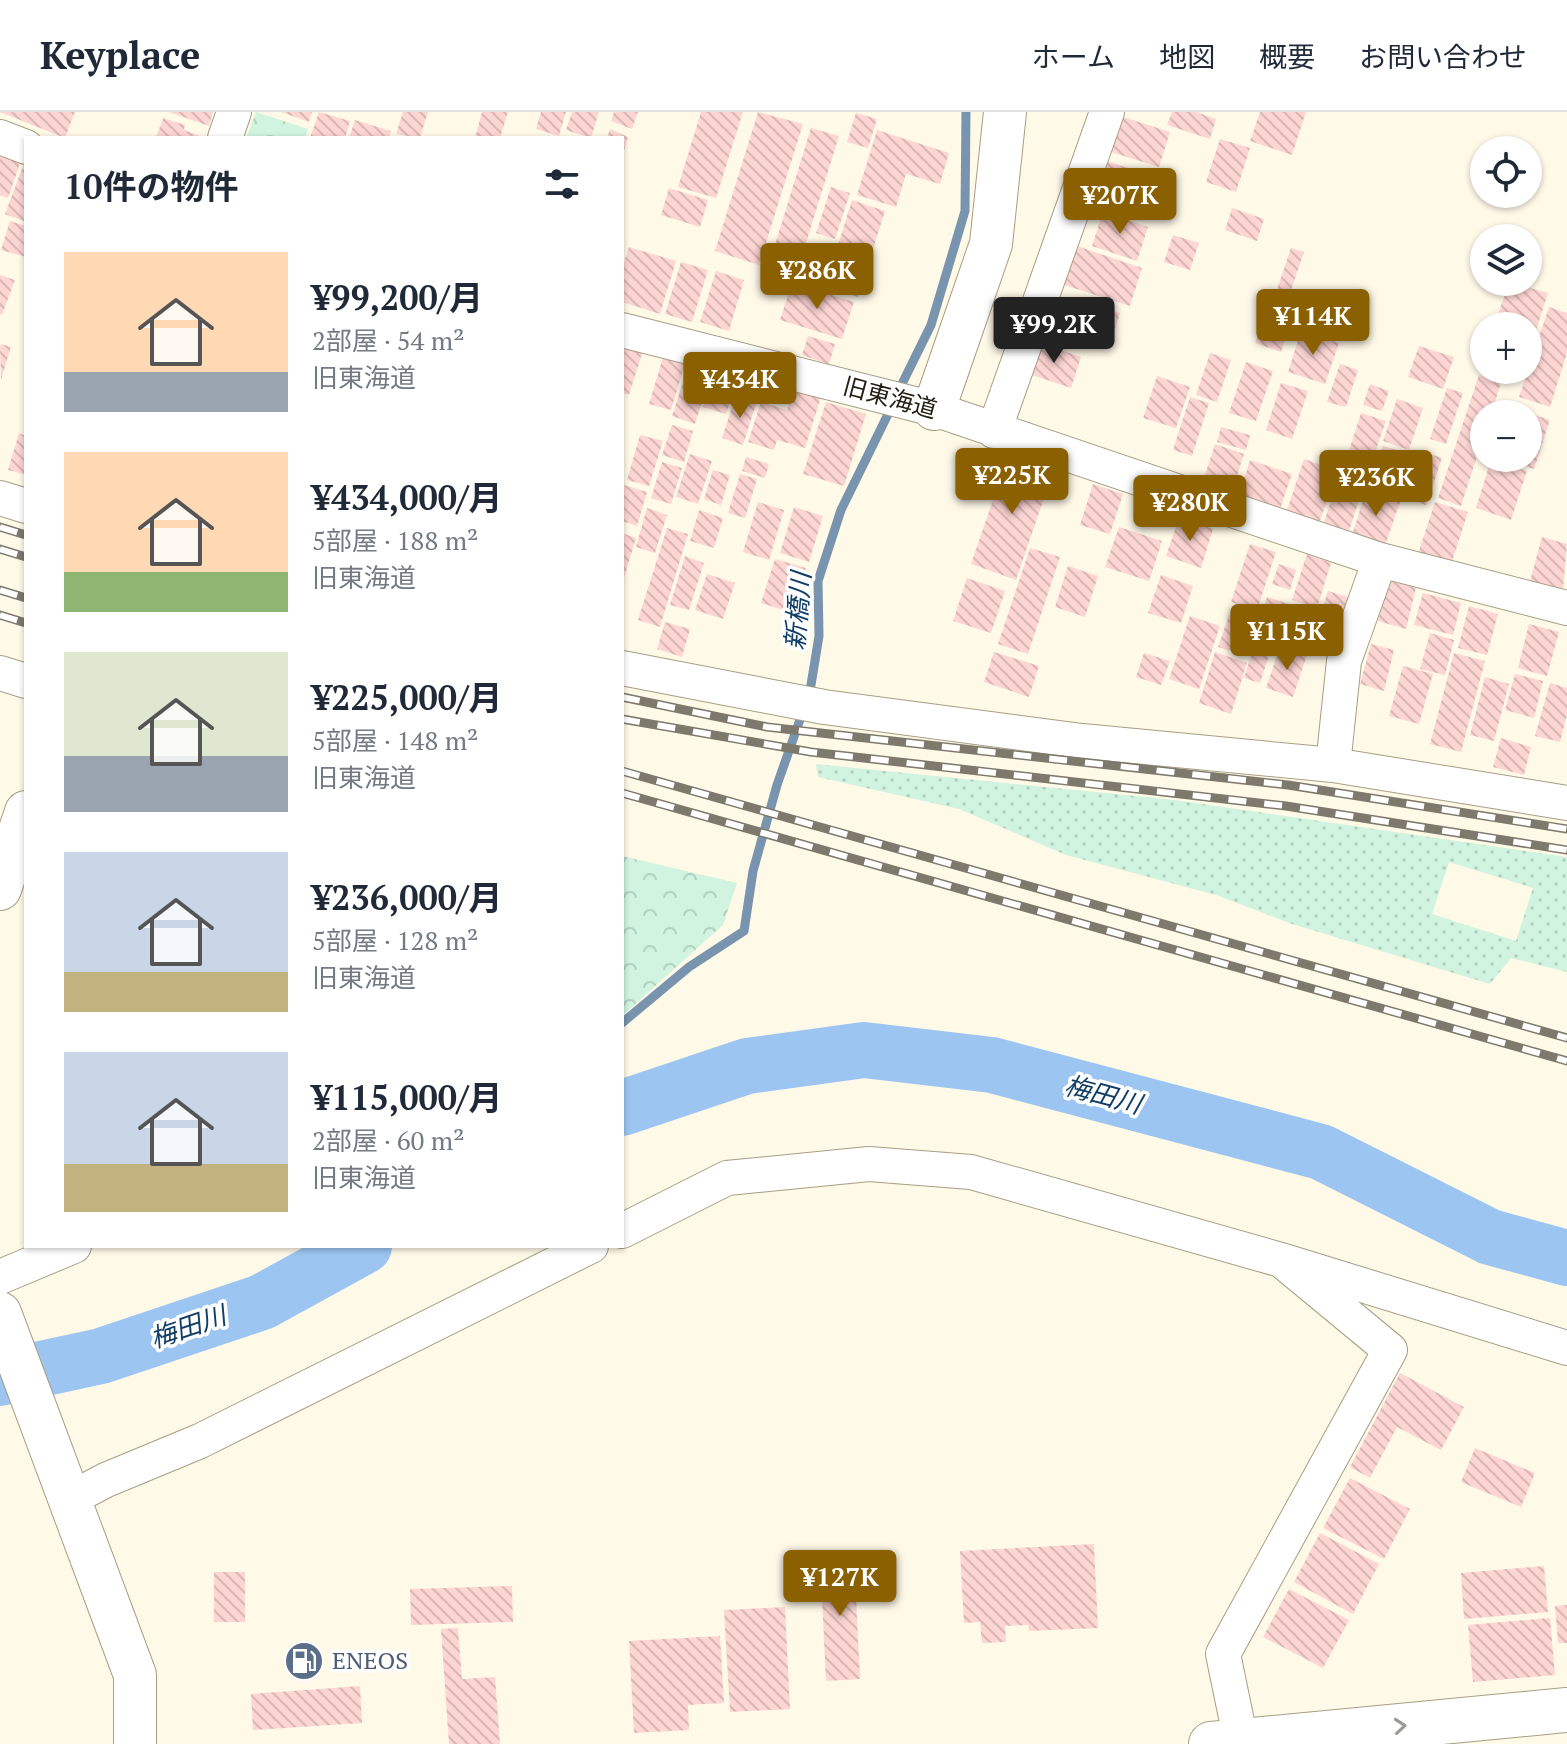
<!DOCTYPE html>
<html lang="ja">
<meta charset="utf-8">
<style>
:root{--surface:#fff;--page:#f6f6f7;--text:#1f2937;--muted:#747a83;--line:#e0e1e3;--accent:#8a6001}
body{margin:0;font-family:"PT Serif","Noto Sans JP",serif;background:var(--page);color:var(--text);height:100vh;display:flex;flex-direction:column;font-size:30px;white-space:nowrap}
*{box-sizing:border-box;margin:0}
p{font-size:26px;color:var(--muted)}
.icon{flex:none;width:44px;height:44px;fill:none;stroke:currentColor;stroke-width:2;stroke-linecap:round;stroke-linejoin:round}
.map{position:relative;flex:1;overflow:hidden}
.side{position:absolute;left:24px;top:24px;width:600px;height:1112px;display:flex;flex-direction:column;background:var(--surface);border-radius:0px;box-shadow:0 2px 6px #0004}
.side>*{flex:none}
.tools{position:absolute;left:1470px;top:24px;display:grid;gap:16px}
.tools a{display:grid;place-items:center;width:72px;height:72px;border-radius:50%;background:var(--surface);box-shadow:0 2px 6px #0004;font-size:40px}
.price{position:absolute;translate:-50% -68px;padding:0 18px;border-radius:8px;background:var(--accent);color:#fff;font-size:26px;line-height:52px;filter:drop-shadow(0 2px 4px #0008)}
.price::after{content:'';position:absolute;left:50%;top:48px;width:24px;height:18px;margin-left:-12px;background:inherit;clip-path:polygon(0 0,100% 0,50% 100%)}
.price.active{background:#222;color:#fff}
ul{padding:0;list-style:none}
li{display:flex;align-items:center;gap:24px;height:200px;padding:0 40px}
li span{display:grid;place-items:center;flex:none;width:224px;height:160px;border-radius:0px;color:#555}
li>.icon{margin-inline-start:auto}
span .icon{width:96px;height:96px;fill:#fffc;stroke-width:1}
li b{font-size:34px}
h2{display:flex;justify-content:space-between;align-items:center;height:96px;padding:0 40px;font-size:34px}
header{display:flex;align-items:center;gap:48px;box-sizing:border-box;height:112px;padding:0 40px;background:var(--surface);border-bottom:2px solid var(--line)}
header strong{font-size:38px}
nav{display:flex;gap:44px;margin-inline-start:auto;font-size:28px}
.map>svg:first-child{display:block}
</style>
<header>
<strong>Keyplace</strong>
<nav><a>ホーム</a><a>地図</a><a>概要</a><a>お問い合わせ</a></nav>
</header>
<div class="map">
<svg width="1567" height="1632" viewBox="0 0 1567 1632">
<defs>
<pattern id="grass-dots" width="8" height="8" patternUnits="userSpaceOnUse" patternTransform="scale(2)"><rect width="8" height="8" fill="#d0f4e0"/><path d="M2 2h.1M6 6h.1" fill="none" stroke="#b2d1bf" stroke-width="1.8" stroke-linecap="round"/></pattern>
<pattern id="forest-crowns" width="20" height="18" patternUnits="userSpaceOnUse" patternTransform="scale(2)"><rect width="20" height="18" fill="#d0f4e0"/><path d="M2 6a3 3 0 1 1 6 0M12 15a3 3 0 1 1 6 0" fill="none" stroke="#b2d1bf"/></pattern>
<pattern id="building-back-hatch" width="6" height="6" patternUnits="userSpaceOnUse" patternTransform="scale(2)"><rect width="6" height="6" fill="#fdd5d3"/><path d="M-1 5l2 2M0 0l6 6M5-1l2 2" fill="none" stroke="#d9b7b4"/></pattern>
</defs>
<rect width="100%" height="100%" fill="#fff9e8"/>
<path fill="url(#grass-dots)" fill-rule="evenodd" d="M816,652l359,36 392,57v115l-56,-14 -21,26 -198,-60 -76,-29 -150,-40 -107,-46 -141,-32zM1449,750l84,26 -17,53 -84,-27z"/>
<path fill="url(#forest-crowns)" d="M256,0l52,17 -3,9h-59z
M622,744l115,27 -14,42 -101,91z"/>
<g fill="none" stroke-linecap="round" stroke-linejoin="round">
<path stroke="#7894af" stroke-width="9" d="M898,280l33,-67 34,-114 1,-99
M622,911l67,-56 55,-36 9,-60 24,-86 33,-94 9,-55 -1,-55 23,-71 51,-104"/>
<path stroke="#9cc6f1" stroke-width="56" d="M622,996l125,-42 117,-16 128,15 329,87 169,85 77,21
M0,1266l101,-22 161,-54 102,-56"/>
</g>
<path fill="url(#building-back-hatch)" d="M0,0h75l-10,26z
M169,0h44l-4,14z
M281,0h31l-3,10z
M319,0l31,9 -5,17h-35z
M403,0h25l-8,26 -24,-4z
M482,0h26l-8,26h-25z
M541,0h25l-7,24 -23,-7z
M572,0h27l-8,26 -25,-8z
M614,0h24l-6,17 -21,-8z
M701,0h42l-27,86 -38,-11z
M758,0l45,12 -44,141 -44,-14z
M1172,0h24l20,7 -6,20 -43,-14z
M1260,0h46l-14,43 -42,-14z
M856,1l21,6 -9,29 -21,-6z
M1120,4l50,16 -11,35 -51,-16z
M163,6l22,7 -1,5 21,8h-49z
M355,8l36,11 -2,7h-40z
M811,16l28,8 -42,136 -28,-8z
M610,17l18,8 -5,17 -1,-16h-15z
M877,18l72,23 -9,31 -34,-10 -10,33 -39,-12z
M1220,27l30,9 -14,44 -30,-10z
M0,40l23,3 -15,43 -8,-3z
M26,46v64l-21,-8z
M1101,47l41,14 -14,42 -41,-13z
M831,75l19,6 -15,46 -19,-6z
M669,76l39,12 -8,27 -39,-12z
M852,88l33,11 -27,86 -33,-10z
M1232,96l32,11 -7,22 -32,-11z
M1103,100l45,15 -11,34 -45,-15z
M10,109l16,5v31l-25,-7z
M1173,123l26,8 -9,27 -26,-8z
M1071,132l71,24 -12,38 -72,-23z
M629,135l47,14 -16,53 -38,-12v-33z
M1291,136l13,4 -19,56 -13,-4z
M681,150l27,8 -16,52 -27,-8z
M716,159l28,9 -15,51 -29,-9z
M0,163l15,5 -13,35 -2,-1z
M1509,170l39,11 -17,53 -3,-20h-34z
M792,171l62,19 -12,37 -62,-19z
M1076,187l44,14 -5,16 -44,-14z
M1267,194l26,9 -12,37 -26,-9z
M1549,195l18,6v40l-17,54 -31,-10z
M1045,197l40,14 -7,21 -40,-13z
M1301,219l38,12 -14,41 -37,-12z
M808,224l27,8 -6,20 -27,-9z
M622,225l23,7 -16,51 -7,-2z
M1036,230l45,15 -10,31 -45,-15z
M1,232l10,3 -10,33 -1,-33z
M1419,234l35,11 -11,32 -35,-12z
M666,235l22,7 -17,56 -22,-6z
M1210,241l21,7 -14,42 -21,-7z
M1246,250l27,9 -17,50 -27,-8z
M716,251l24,7 -14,44 -23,-7z
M1340,252l18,6 -12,37 -19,-5z
M1479,263l22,8 -10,31h-7v21l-23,71 -23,-8z
M685,264l23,7 -13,41 -23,-8z
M1157,264l33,11 -14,41 -33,-10z
M1281,271l27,8 -16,48 -26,-9z
M1370,272l19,7 -7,20 -19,-6z
M794,276l27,9 -16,51 -28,-8 -3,10 -26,-8 13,-40 26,8z
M1447,276l16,5 -17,51 -16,-5z
M736,283l21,6 -14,44 -21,-7z
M1190,285l19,6 -17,53 -19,-6z
M1397,287l26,9 -14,42 -26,-9z
M826,290l40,12 -22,72 -41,-12z
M1510,295l40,13 -16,49 -32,-10 26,-1v-44h-21z
M1361,301l25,8 -15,43 -24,-7z
M672,313l21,6 -9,31 -22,-7z
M1221,315l29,8 -4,15 -29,-8z
M19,321l7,3v39l-18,-5z
M640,323l23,6 -14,45 -22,-6z
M1215,332l29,10 -11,34 -29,-10z
M1383,334l30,9 -13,41 -30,-10z
M1424,340l18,6 -16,47 -18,-6z
M1009,341l45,16 -38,111 -45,-16z
M690,342l22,7 -14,43 -22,-7z
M746,345l23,7 -4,14 -23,-7z
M1304,347l33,11 -17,51 -33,-11z
M1250,348l42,14 -12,35 -41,-13z
M1491,348l36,11 -16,49 -35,-12z
M662,350l20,6 -11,36 -20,-6z
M713,358l17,5 -9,30 -17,-6z
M740,362l17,5 -12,39 -17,-5z
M1338,368l25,8 -14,43 -25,-9z
M1093,372l30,10 -13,40 -30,-9z
M624,373l23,7 -10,34 -15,-5z
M1366,379l34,11 -15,44 -33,-11z
M758,390l26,8 -15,50 -26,-8z
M1435,390l33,10 -17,53 -33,-11z
M794,395l29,9 -14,46 -29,-9z
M647,396l20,7 -12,38 -19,-6z
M699,398l24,8 -9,30 -24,-7z
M1179,406l34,11 -12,39 -35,-12z
M1119,415l43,14 -13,40 -44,-14z
M667,416l21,6 -28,93 -22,-7z
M622,421l14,5 -13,43h-1z
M1542,425l25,7 -4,45 -33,-8z
M1250,432l26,8 -19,58 -26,-8z
M1030,436l30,9 -32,97 -30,-10z
M1307,442l24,9 -14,45 -25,-8z
M685,444l19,7 -15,47 -19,-5z
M775,447l31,9 -14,45 -31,-10z
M1279,452l17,6 -6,20 -18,-6z
M1068,454l30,10 -13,41 -30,-10z
M707,462l28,9 -12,36 -28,-9z
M1161,463l32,11 -12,37 -33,-10z
M967,466l38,13 -14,42 -38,-12z
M1389,469l27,7 -10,41 -28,-8z
M1328,479l23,7 -19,60 -23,-8z
M1423,481l38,10 -8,32 -39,-10z
M1267,485l41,13 -7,22 -41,-13z
M1469,494l29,8 -11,41 -29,-7z
M1229,503l21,7 -10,32 -22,-7z
M1190,504l30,10 -21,63 -30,-10z
M665,510l25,7 -8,28 -25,-8z
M1529,512l30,8 -12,44 -29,-8z
M1430,521l24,7 -9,35 -25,-6z
M1256,528l16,6 -12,37 -16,-5z
M1371,532l23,6 -10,41 -24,-7z
M1280,535l27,8 -14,42 -27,-9z
M994,540l45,14 -10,31 -45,-15z
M1215,540l32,11 -16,51 -32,-11z
M1144,541l26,8 -9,24 -25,-8z
M1454,541l31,8 -24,91 -31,-8z
M1403,554l30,8 -14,50 -30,-8z
M1515,562l28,7 -9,37 -29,-8z
M1485,565l24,7 -15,57 -24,-6z
M1550,571l17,5v27l-7,27 -25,-6z
M1501,626l30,9 -7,28 -31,-8z
M1400,1261l64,34 -23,43 -44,-23 -27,51 -20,-11z
M1475,1336l60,25 -14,34 -60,-25z
M1350,1366l60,31 -26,50 -61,-31z
M1320,1421l59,31 -26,50 -59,-32z
M1094,1432l4,84 -69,3 -1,-6 -23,1 1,16 -24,1 -2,-21 -16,1 -4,-72z
M854,1444l6,123 -34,2 -6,-123z
M1544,1454l4,46 -84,7 -3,-46z
M214,1460h31v50h-31z
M512,1474l1,36 -102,3 -1,-36z
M1289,1477l60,31 -26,48 -60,-31z
M1567,1493v38h-9l-3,-37z
M785,1495l5,102 -60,3 -6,-102z
M1550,1506l5,57 -82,7 -5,-57z
M458,1516l4,51 33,-2 5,67h-51l-8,-115z
M720,1524l4,67 -36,2 1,25 -55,3 -5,-92z
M360,1574l2,37 -109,7 -2,-36z"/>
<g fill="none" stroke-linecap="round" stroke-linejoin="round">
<g stroke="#a79e83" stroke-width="36">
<path id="minor" d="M0,25l26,10
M225,26l9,-26
M622,218l312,79 446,151 187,48
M994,319l113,-319
M0,386l26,8
M622,556l202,39 258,34 251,24 234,38
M0,561l26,8
M1333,653l11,-104 36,-101
M622,1119l105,-53 142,-14 102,8 310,88
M0,1165l74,-31
M68,1388l38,-20 94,-39 391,-195
M1241,1629l-18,-87 167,-304 -109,-90 286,88"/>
</g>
<g stroke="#a79e83" stroke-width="44">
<path id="tertiary" d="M934,297l57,-165 14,-132
M0,777l26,-77
M0,1201l135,362v69"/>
</g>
<g stroke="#a79e83" stroke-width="46">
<path id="trunk" d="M1211,1632l356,-34"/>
</g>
<use href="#minor" stroke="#fff" stroke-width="34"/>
<use href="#tertiary" stroke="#fff" stroke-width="42"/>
<use href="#trunk" stroke="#fff" stroke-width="44"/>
<g stroke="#7d796c" stroke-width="9">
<path id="rail" d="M0,415l26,8
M0,437l26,8
M0,478l26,8
M0,503l26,8
M622,585l145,30 521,58 279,44
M622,607l189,33 475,54 281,44
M622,659l945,267
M622,681l945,268"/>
</g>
<use href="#rail" stroke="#fff" stroke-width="6" stroke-dasharray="18" stroke-linecap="butt"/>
</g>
<defs><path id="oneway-chevron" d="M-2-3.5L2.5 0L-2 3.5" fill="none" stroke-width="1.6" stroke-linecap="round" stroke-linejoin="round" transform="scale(2)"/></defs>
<use stroke="#9c9b96" href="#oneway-chevron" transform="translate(1400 1614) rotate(-5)"/>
<defs>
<g id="fuel-disc" transform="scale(2)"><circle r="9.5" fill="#5c6f8a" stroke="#fff"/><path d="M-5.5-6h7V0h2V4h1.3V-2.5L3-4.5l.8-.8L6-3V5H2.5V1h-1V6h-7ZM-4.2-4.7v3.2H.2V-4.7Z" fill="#fff"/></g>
</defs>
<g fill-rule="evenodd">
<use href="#fuel-disc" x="304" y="1549"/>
</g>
<g text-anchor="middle" stroke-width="7" stroke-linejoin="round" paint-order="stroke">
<g font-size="24" fill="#232016" stroke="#fff">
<text transform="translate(890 286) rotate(15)" y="8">旧東海道</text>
</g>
<g font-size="24" fill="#4e5e75" stroke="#fff" text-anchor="start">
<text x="332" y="1557">ENEOS</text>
</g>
<g font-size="26" font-style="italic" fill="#103e66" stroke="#fff">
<text transform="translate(798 499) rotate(-85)" y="9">新橋川</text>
<text transform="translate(1103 983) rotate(15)" y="9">梅田川</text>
<text transform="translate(188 1215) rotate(-19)" y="9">梅田川</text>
</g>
</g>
</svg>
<div class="tools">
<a><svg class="icon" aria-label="locate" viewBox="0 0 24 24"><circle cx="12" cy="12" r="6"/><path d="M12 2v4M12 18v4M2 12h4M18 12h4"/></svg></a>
<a><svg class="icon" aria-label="layers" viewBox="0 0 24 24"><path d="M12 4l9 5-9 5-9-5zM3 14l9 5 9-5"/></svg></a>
<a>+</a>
<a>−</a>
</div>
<b class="price" style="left:1120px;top:124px">¥207K</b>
<b class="price" style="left:817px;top:199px">¥286K</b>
<b class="price" style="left:1313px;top:245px">¥114K</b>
<b class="price active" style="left:1054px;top:253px">¥99.2K</b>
<b class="price" style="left:740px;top:308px">¥434K</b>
<b class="price" style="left:1012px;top:404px">¥225K</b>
<b class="price" style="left:1376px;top:406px">¥236K</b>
<b class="price" style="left:1190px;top:431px">¥280K</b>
<b class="price" style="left:1287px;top:560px">¥115K</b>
<b class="price" style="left:840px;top:1506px">¥127K</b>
<section class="side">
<h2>10件の物件<svg class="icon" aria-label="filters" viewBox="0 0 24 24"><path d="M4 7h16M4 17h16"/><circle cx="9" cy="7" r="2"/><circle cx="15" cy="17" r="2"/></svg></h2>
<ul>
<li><span style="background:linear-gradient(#ffd9b3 75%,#9aa5b1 0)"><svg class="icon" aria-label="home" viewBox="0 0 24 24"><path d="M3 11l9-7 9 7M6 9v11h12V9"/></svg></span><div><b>¥99,200/月</b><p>2部屋 · 54 m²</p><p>旧東海道</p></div></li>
<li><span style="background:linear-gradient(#ffd9b3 75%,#8fb573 0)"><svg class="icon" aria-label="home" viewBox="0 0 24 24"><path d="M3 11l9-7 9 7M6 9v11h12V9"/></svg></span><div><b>¥434,000/月</b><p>5部屋 · 188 m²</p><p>旧東海道</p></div></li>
<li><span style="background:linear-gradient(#dfe7d0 65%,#9aa5b1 0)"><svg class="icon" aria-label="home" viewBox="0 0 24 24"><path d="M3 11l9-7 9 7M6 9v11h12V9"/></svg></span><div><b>¥225,000/月</b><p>5部屋 · 148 m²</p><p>旧東海道</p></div></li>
<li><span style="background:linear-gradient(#c9d6e8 75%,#c2b280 0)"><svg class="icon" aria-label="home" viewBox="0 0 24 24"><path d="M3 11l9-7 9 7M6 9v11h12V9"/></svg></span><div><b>¥236,000/月</b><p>5部屋 · 128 m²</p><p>旧東海道</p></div></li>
<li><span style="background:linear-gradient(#c9d6e8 70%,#c2b280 0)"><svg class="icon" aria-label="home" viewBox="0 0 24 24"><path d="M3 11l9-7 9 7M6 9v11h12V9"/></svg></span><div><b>¥115,000/月</b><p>2部屋 · 60 m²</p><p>旧東海道</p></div></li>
</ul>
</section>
</div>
